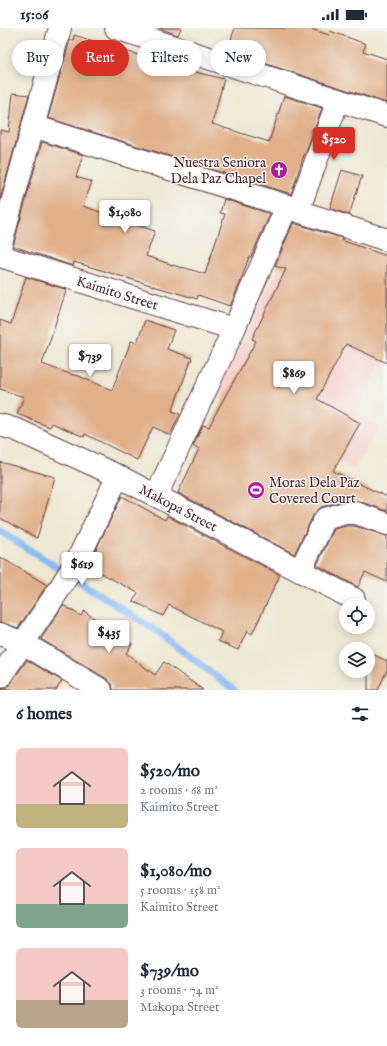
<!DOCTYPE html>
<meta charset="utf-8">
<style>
:root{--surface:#fff;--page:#f6f6f7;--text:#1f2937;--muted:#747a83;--accent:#d93025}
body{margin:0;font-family:"IM FELL English",serif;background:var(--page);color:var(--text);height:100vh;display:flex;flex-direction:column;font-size:15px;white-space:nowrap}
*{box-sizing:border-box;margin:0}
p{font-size:13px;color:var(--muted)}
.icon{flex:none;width:22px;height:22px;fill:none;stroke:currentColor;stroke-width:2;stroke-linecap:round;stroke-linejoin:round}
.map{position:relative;height:662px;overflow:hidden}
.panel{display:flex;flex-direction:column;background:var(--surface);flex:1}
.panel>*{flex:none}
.hud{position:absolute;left:12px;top:12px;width:363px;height:36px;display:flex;gap:8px}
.controls{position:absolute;left:339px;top:570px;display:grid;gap:8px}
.controls a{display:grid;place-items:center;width:36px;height:36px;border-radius:50%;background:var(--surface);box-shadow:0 2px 10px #0003;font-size:20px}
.price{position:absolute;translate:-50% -34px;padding:0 9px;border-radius:4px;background:#fff;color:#222;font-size:13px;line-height:26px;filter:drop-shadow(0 1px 2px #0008)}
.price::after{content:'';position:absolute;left:50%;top:24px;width:12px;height:9px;margin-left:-6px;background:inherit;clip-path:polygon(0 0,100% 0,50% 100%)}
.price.current{background:var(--accent);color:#fff}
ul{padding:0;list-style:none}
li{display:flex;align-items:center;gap:12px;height:100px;padding:0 16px}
li span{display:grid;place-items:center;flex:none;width:112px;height:80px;border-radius:6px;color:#555}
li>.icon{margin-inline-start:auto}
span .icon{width:48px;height:48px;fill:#fffc;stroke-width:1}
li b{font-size:17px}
h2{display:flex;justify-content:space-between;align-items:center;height:48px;padding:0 16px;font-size:17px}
.tag{padding:0 14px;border-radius:18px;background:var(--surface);box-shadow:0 2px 10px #0003;font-size:14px;line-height:36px}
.tag.current{background:var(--accent);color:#fff}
.status{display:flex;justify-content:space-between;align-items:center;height:28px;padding:0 20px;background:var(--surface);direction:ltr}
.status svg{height:11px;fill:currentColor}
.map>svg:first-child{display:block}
</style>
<div class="status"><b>15:06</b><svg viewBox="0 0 49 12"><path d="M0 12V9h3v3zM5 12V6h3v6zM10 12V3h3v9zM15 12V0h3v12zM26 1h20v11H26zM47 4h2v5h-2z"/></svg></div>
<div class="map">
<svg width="387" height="662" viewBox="0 0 387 662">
<rect width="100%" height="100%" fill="#f6f6f2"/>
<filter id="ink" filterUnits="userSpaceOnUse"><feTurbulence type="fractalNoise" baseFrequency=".025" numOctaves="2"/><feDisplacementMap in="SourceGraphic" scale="8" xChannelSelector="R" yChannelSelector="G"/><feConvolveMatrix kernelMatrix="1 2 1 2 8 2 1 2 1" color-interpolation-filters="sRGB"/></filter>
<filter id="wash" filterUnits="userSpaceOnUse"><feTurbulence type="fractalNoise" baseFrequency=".012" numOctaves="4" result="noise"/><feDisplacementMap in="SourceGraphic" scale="16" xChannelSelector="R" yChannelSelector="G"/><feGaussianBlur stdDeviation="0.9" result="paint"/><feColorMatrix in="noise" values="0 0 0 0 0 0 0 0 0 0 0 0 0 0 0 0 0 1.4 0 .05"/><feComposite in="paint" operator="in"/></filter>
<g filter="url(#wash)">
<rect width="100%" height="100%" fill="#ede8d1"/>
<path fill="#f7d0cc" d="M280,238l107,35v66l-6,-3 -25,50 23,13 -25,43 -139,-74z"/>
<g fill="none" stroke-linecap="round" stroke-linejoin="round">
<path stroke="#89b9f5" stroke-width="7" d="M0,503l155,99 79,60"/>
</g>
<g id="blocks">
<path fill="#e1b18b" d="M159,0h22l-3,7z
M235,0h73l21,7 1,-4 36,13 -3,7 24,8v44l-160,-52z
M74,7l74,23 2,-6 30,10 -2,6 46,11 -12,45 57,18 15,-46 38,12 -17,47h-1l-13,39 -243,-76 22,-78 3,1z
M13,65l16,2 -29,105v-70l9,2z
M42,114l41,13 -7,22 16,5 -9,24 38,13v1l34,11 -9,25 36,12v-1l23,7 20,-60 -5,-1 4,-14 46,15 -19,43h-2l-9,26 -10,23 -32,-11 -1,4 -123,-37 -1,4 -60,-20z
M342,142l20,6 -13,39 -19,-7z
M293,195l49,15 -1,2 46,16v107l-41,-19 -29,55 43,24 -27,48 54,26v14l-31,-11 -14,1 -21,6 -7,7 -20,40 -116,-61 21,-44 -6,-3 10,-21 6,2 9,-18 38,-68 -4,-2 34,-70 -11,-3z
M26,249l39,12 1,2 -24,73 34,12v-1l36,15 19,-49 6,2 8,-23 29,10 -7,19 25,9 -20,53 8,3 -10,21 -17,-8 -16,33 -52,-26 -1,3 -32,-14 -2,4 -33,-13 7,-17 -24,-8v-69l11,4z
M0,434l55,15 -18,61 -37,-20z
M122,468l43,24 2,-4 113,59 -28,59 -5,-3 -9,19 -20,-9 4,-9 -53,-27 -6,11 -30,-15 5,-8 -50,-27z
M347,498h7l33,10v46l-22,-10 -7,15 -41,-22 17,-36z
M0,529l47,28 -29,43 -18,-6z
M63,577l18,11 3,-5 48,33 -6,9 29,22 9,-13 39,28h-90l-1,-6 -5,-5 -66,-40z
M368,624l19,9v9l-9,20h-10z
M27,632l35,21 -6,9h-56l6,-2 4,-4z"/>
</g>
</g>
<g filter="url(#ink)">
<use href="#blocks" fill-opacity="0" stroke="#623d44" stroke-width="1"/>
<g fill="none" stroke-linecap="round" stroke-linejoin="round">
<g stroke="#623d44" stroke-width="24">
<g id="minor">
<path d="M116,0l271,88"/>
<path d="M33,98l254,80 11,5 89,29"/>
<path d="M298,183l40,-111"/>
<path d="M0,219l60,-219"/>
<path id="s1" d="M0,228l234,73"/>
<path id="s2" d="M0,397l17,5 101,46 236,123"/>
<path d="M156,468l78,-167 53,-123"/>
<path d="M300,543l25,-52 20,-6h11l31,11"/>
<path d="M0,606l23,9 78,47"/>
<path d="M0,649l56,-83 22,-35 40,-83"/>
</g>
</g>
<use href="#minor" stroke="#fff" stroke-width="22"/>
</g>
</g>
<defs>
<g id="church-disc" transform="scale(0.9)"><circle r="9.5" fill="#b5179e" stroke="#f6f6f2"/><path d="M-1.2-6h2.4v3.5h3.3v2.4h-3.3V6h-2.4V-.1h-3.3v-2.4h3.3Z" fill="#fff"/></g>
<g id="stadium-disc" transform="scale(0.9)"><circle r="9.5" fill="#b5179e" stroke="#f6f6f2"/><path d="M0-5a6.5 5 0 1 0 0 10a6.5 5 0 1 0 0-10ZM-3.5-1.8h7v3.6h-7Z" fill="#fff"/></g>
</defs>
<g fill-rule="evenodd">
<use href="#church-disc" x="279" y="142"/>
<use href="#stadium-disc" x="256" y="462"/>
</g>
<g text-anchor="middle" stroke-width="3" stroke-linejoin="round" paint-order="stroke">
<g font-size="14" fill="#4a1f2b" stroke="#f6f6f2" text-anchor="end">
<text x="266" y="139">Nuestra Seniora<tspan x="266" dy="16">Dela Paz Chapel</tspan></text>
<text x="269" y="459" text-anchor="start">Moras Dela Paz<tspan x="269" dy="16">Covered Court</tspan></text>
</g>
<g font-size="14" fill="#4a1f2b" stroke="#f6f6f2">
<text dy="5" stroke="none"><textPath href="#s1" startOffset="123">Kaimito Street</textPath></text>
<text dy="5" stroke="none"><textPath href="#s2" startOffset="197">Makopa Street</textPath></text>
</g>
</g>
</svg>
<div class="controls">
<a><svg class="icon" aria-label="locate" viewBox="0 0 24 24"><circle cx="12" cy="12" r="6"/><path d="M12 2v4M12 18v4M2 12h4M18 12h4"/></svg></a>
<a><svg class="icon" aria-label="layers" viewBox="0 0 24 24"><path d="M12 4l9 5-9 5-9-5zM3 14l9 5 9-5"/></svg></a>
</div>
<b class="price current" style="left:334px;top:133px">$520</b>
<b class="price" style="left:125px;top:206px">$1,080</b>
<b class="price" style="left:90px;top:350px">$739</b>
<b class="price" style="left:294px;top:367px">$869</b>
<b class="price" style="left:82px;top:558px">$619</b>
<b class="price" style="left:109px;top:626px">$435</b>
<div class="hud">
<a class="tag">Buy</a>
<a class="tag current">Rent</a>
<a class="tag">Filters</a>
<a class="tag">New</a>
</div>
</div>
<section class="panel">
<h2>6 homes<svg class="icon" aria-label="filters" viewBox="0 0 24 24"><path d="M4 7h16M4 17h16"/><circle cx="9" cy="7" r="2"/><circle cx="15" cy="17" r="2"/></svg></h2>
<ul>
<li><span style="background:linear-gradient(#f6c9c9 70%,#c2b280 0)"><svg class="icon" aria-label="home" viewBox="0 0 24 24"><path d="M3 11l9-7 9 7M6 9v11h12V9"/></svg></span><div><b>$520/mo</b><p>2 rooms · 68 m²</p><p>Kaimito Street</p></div></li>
<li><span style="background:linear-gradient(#f6c9c9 70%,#7fa58c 0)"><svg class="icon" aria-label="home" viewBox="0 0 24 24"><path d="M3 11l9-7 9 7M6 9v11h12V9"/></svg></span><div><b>$1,080/mo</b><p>5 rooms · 158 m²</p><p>Kaimito Street</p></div></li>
<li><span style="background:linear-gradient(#f6c9c9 65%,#b9a48a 0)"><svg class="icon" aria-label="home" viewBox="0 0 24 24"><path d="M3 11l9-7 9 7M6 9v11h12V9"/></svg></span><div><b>$739/mo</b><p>3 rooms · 74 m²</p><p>Makopa Street</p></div></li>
</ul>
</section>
